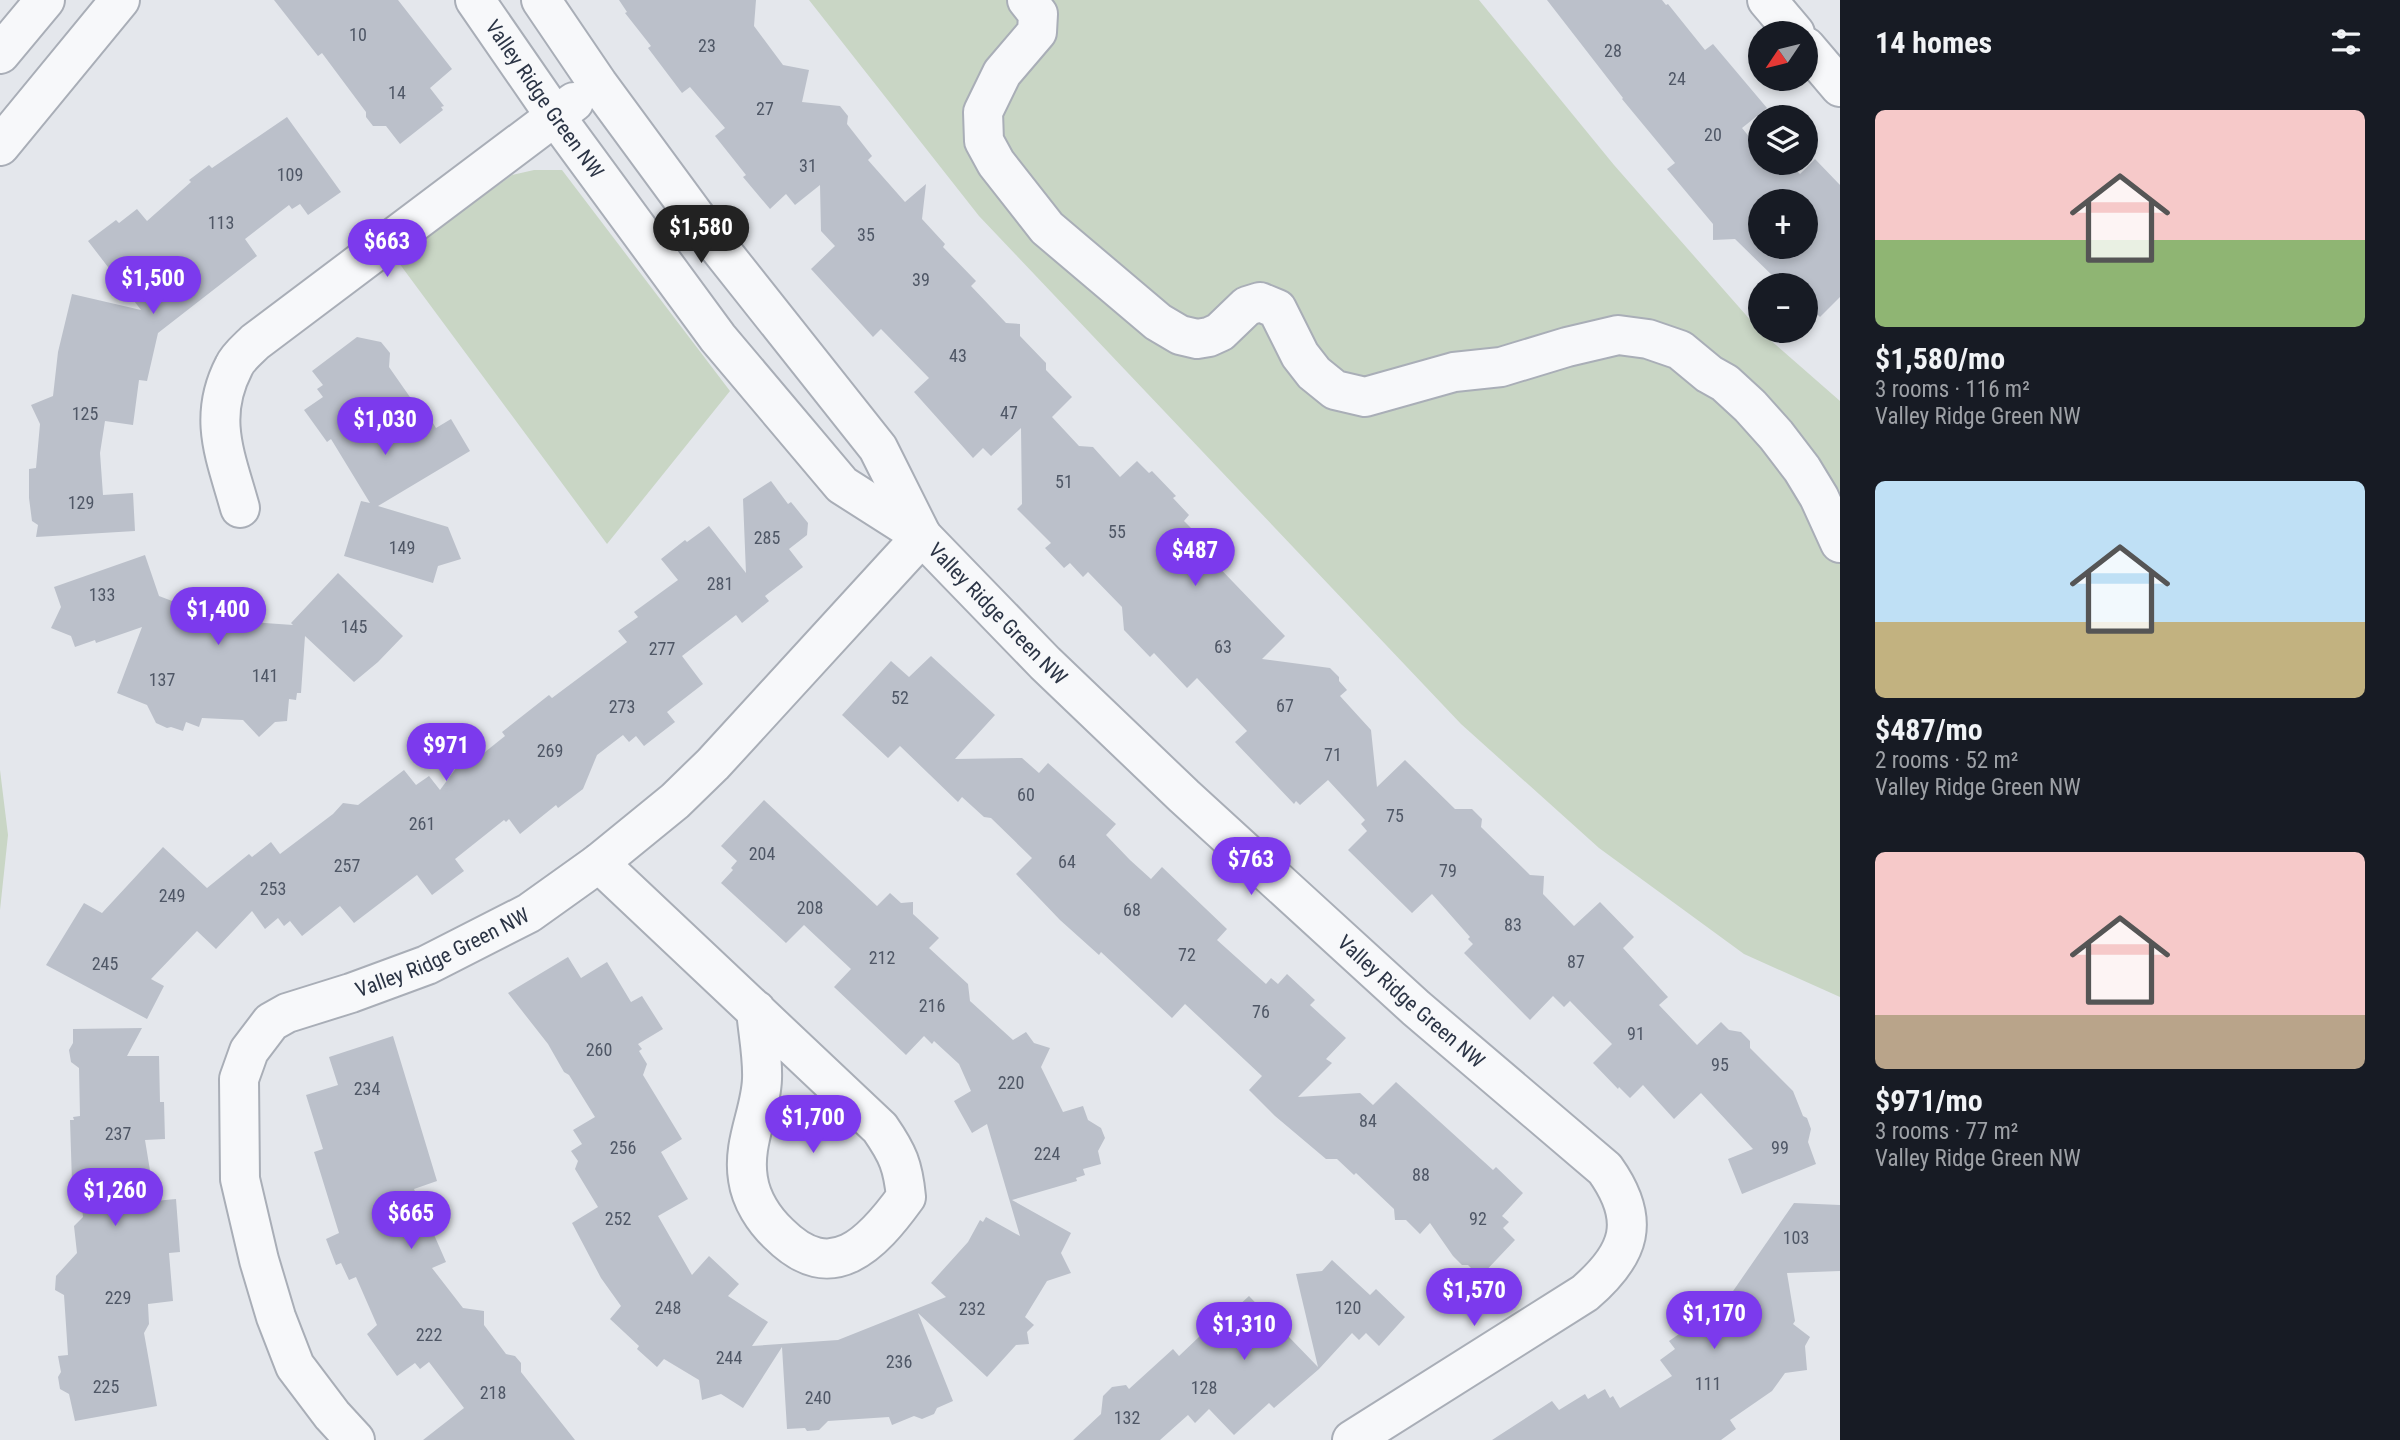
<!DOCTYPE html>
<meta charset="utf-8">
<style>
:root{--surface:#171b24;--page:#20242c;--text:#f1f3f6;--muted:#9ea1a6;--accent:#7c3aed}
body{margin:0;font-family:"Roboto Condensed",sans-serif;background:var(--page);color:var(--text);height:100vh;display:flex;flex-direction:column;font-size:26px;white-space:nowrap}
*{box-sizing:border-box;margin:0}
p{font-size:23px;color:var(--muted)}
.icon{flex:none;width:38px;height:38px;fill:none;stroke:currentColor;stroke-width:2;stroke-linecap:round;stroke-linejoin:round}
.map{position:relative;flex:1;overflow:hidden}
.panel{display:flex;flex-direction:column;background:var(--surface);width:560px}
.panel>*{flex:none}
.needle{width:46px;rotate:235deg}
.controls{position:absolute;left:1748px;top:21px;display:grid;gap:14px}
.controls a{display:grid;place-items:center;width:70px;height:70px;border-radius:50%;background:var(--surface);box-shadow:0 4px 10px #0003;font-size:35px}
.price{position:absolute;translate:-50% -60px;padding:0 16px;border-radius:24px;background:var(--accent);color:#fff;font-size:23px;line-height:46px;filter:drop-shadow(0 2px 4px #0008)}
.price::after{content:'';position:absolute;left:50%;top:42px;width:21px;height:16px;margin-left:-10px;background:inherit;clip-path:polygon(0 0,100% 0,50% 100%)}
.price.selected{background:#222;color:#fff}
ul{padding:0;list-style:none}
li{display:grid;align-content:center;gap:14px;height:371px;padding:0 35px}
li span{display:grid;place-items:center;height:217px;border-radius:10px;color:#555}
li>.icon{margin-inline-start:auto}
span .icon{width:126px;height:126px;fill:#fffc;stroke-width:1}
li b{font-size:30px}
h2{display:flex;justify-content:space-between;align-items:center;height:84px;padding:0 35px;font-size:30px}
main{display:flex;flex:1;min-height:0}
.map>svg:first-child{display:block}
</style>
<main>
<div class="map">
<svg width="1840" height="1440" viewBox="0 0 1840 1440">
<rect width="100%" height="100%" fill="#e4e7ec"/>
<path fill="#c9d6c5" d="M809,0h670l135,165 146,166 80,70v596l-96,-43 -145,-106 -138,-124 -482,-508z
M534,170h28l168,221 -123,153 -211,-285 116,-84z
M0,770l8,65 -8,75z"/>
<path fill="#bbc0ca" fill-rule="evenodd" d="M274,0h124l54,69 -22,19 14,18 -3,1 2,3 -43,34 -14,-18h-13l-7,-9v-5l-44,-59 -4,3z
M619,0h137l-2,26 29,39 26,5 -7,32 38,4 8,10 -1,8 25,32 -4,4 37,42 21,-18 -4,35 23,25 -2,3 33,34 -5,5 35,37 14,1v12l26,27v7l26,27 -20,20 27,29 14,1 27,30 17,-16 12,12 3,-2 24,25 -3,2 16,17 -5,6 30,30 -5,6 76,79 -23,23 68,9 9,9v4l8,9 -7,6 31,34 6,57 28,-27 50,49h17l10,10 -1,8 49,48 14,1 -1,18 31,32 26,-24 34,35 -11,11 45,49 -9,8 38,40 24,-23 8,8 12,2 9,9v7l43,43 10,25 4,2 4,11 -3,13 8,22 -74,30 -14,-35 25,-10 -52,-56 -27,26 -31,-34 -13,13 -11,-11 -1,2 -25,-26 19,-19 -42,-43 -6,6 -11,-11 -23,24 -66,-67 9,-9 -5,-5 2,-2 -38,-43 -20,19 -64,-63 19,-19 -6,-7 4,-4 -37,-40 -28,25 -4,-4 -2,3 -59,-62 12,-11 -50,-53 -10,10 -33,-35 -4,4 -26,-27 -2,-23 -34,-35 -5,5 -13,-14 -6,5 -19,-20 6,-5 -34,-34 5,-5 -1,-76 -30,28 -8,-8 -10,10 -59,-66 15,-14 -48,-49 -8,8 -62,-68 24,-23 -14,-15 -1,-46 -25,20 -9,-11 -16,15 -27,-32 3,-2 -31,-39 10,-8 -35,-41 -8,6 -34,-45 3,-2 -26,-33 2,-1z
M1547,0h115l4,5 2,-1 37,46 8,-6 54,64 -25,20 18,22v13h29l11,11 15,-15 25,26v112l-20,20 -14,-14v-18h-24l-47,-46 -22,1v-16l-46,-55 8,-6 -53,-64 1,-1zM1760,201h46v46h-46z
M287,117l54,75 -33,23 -8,-11 -8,5 -3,-4 -44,34 12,17 -99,77 -11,48 -8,-1 -6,45 -28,-4 -5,32 3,42 30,-2 2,38 -99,6 2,-12 -6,-4 -3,-23v-29l7,-1 4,-44 -9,-19 22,-9 5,-44 14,-58 69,16 -53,-69 28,-21 3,3 18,-14 10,12 44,-39 -2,-2 20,-15 3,3z
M357,337l24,5 9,11 -1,14 30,43 4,-3 13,21 15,-9 19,32 -92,55 70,21 13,32 -23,7 -5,17 -89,-27 17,-55 9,2 -39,-64 -4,3 -23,-32 19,-13 -6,-8 6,-4 -11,-14z
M771,481l17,23 3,-2 17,21 -1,12 -18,14 14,18 -38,29 4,5 -27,22 -6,-8 -54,41 21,28 -36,28 8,10 -31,24 -8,-10 -7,6 -6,-7 -26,20 -14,34 -25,19 -2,-3 -36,29 -11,-15 -3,3 -2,-2 -49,39 9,12 -32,24 -15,-20 -63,48 -14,-17 -38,30 -12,-15 -6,5 -6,-8 -13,11 -13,-18 -36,38 -19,-18 -46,48 13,7 -17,33 -101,-54 38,-62 18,10 61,-66 44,41 42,-34 3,3 19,-15 9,12 53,-40 10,-11 15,2 46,-35 12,15 13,-9 11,14 22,-30h13l30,-24 -3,-4 47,-37 3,3 75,-56 -9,-11 20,-14 -4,-5 44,-32 -17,-21 24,-19 2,2 22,-16 37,47 -3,-74z
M145,555l14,41 63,24 71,5 -2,-2 47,-50 65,63 -25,26 -24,20 -49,-46 -4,57h-4l-1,7 -7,-1 -2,22 -12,1 -16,15 -16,-17 -41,-2 -3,9 -13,-5 -3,9 -12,-4 -4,1 -11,-5 -9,-18 -30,-12 25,-66 -46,16 -1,-3 -20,7 -4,-11 -20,-8 10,-21 -7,-20z
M931,656l64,59 -40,44 67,-1 17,15 9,-10 68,61 -10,11 24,25 21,19 11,-12 65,62 -10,11 49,44 5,-6 7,6 9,-10 28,26 -5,5 36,33 -20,21 6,4 -34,34 62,-4 13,12 23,-23 97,88 3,-3 27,26 -21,23 7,6 -6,6 12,12 -35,37 -12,-12h-6l-9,-9 -23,-33 -10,11 -14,-14h-11l-1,-11 -38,-36 -2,2 -17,-16h-11l-51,-43 -26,-26 13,-14 -77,-72 -13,14 -71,-66 -2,3 -39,-35 -44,-46 16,-16 -41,-40 -7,-1 -22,-20 -4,5 -58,-56 -12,12 -46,-43 49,-54 18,16z
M764,800l113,106 13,-13 11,10 12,-1v12l26,24 -10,10 39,36 2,17 43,39 13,-8 8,11 16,5 -9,19 22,45 20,-6 5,14 13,8 4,10 -7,13 3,13 -18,5 2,6 -9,3 1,3 -65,19 59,33 -10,20 10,20 -24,8 -22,36 9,8 -7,7 2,12 -13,1 -29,32 -69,-64 35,88 -16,7 -3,6 -12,5 -8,-3 -22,9 -3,-8 -61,4 -9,9 -12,1 -2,-3 -18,1 -5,-82 -39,61 -22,-14 -19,6 -3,-20 -35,-21 -7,8 -20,-18 2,-3 -29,-27 11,-13 -20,-28 -29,-55 26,-16 -23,-38 3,-8 -7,-10 11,-7 -9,-14 22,-13 -26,-42 -5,-3 -16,-28 -40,-51 60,-36 13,21 26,-16 24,40 11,-6 21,33 -25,15 4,5 -3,2 8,13 -4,11 39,64 -21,13 27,47 -30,17 34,59 17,-19 30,28 -11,12 40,26 -16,24 86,-6 108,-43 -15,-14 37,-41 12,-22 3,2 3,-5 34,19 -33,-112 -15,9 -18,-32 17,-10 -12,-27 -25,-23 -2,3 -8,-8 -18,19 -72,-68 17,-18 -47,-44 -18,18 -65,-60 12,-13 -2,-2 6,-7 -16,-15z
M142,1028l-15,28h32l1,46h4l1,37 -20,1 10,61 21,-2 4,53 -11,1 4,48 -25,3 1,20 -5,9 13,73 -82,15 -6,-27 -9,-5 -2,-12 3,-5 -3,-16 10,-1 -4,-60 -9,-5 1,-14 21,-23 -3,-27 9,-9 -3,-26 -8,-8 -2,-63h4l-1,-3 7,-1 -1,-48 -8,-6 -2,-12 4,-7v-14z
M393,1036l44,145 -23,8 32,73 -14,6 31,40 21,3v14l22,29 9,2 6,7v9l54,68h-152l41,-32 -35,-46 -9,7 -5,-6 -18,13 -30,-42 10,-9 -21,-48 -7,3 -8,-17 -5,2 -10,-26 13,-6 -25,-81 9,-3 -17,-54 32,-10 -9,-28z
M1794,1203l46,2v66l-53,2 8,48 -2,3 17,13 -5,9 2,24 -22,3 -13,18 -42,29 6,9 -15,11h-229l60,-39 7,9 26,-16 3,5 17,-10 5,9 3,-2 7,12 52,-32 -12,-16 15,-11 -6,-8 36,-25 9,-15 8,6z
M1332,1260l38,35 6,-6 29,28 -26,29 -13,-13 -7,7 -7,-7 -33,36 -45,39 -5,-5 -35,32 -25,-26 -14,14 -7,-8 -28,25h-87l28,-26 2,-18 9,-9 14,-2 3,4 44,-40 6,7 42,-40 2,4 26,-24 69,71 -22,-93 26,-3z"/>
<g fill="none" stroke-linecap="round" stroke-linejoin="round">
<g stroke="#a9aeb7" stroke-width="42">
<g id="minor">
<path id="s1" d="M475,0l80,116 163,222 124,147 80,51 123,127 139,133 232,212 189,161c37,52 25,85 -20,124l-233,147"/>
<path d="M541,0l57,84 111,151 169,213 44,88"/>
<path d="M1027,0l11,14 -1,18 -35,41 -19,39 1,29 12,22 51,65 111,94 22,13 17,4 12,-2 11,-5 27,-26 13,-4 17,7 23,46 14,18 21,17 30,7 89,-25 47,-5 66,-20 51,-12 30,4 32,11 29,24 16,9 25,23 26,29 26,34 17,28 21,46"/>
<path d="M1767,0l28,33"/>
<path d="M1806,47l34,40"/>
<path d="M0,54l45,-54"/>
<path d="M0,146l120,-146"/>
<path d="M240,508c-14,-51 -33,-90 -6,-142 4,-9 14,-17 21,-24l319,-240"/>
<path d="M599,863l281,265c18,26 23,38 26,69 -34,47 -74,90 -127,37 -15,-14 -28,-34 -31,-55 -6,-36 13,-67 14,-100 1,-22 -4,-46 -6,-69"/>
<path id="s2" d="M355,1440l-23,-25 -37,-49 -19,-49 -17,-57 -19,-81 -1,-100 10,-28 22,-29 16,-9 64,-20 76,-28 102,-52 70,-50 76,-62 38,-37 209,-228"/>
</g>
</g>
<use href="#minor" stroke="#f7f8fa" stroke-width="38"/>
</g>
<g text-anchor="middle" stroke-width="7" stroke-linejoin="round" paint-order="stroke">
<g font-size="18" fill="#4f5766">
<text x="358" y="41">10</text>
<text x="707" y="52">23</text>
<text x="1613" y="57">28</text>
<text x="1677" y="85">24</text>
<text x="397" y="99">14</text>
<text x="765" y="115">27</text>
<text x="1713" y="141">20</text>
<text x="808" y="172">31</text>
<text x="290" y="181">109</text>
<text x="221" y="229">113</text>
<text x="866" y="241">35</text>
<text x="921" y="286">39</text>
<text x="958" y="362">43</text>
<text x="1009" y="419">47</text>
<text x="85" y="420">125</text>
<text x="1064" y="488">51</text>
<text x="81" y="509">129</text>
<text x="1117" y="538">55</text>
<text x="767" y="544">285</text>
<text x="402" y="554">149</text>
<text x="720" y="590">281</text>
<text x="102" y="601">133</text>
<text x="354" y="633">145</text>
<text x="1223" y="653">63</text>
<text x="662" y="655">277</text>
<text x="265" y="682">141</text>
<text x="162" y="686">137</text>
<text x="900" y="704">52</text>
<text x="1285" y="712">67</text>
<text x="622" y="713">273</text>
<text x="550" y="757">269</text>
<text x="1333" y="761">71</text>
<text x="1026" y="801">60</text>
<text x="1395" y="822">75</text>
<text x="422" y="830">261</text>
<text x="762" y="860">204</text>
<text x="1067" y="868">64</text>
<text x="347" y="872">257</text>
<text x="1448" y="877">79</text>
<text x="273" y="895">253</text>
<text x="172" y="902">249</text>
<text x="810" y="914">208</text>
<text x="1132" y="916">68</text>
<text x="1513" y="931">83</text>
<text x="1187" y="961">72</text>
<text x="882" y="964">212</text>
<text x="1576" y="968">87</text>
<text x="105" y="970">245</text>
<text x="932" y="1012">216</text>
<text x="1261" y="1018">76</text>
<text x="1636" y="1040">91</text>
<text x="599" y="1056">260</text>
<text x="1720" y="1071">95</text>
<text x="1011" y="1089">220</text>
<text x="367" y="1095">234</text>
<text x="1368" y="1127">84</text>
<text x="118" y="1140">237</text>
<text x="623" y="1154">256</text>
<text x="1780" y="1154">99</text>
<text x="1047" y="1160">224</text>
<text x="1421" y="1181">88</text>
<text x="618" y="1225">252</text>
<text x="1478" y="1225">92</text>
<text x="1796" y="1244">103</text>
<text x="118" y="1304">229</text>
<text x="668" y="1314">248</text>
<text x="1348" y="1314">120</text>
<text x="972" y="1315">232</text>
<text x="429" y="1341">222</text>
<text x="729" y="1364">244</text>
<text x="899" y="1368">236</text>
<text x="1708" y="1390">111</text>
<text x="106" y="1393">225</text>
<text x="1204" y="1394">128</text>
<text x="493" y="1399">218</text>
<text x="818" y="1404">240</text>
<text x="1127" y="1424">132</text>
</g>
<g font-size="21" fill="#2b3445" stroke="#f4f6f9">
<text dy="7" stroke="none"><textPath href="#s1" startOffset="121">Valley Ridge Green NW</textPath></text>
<text dy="7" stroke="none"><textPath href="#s1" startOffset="812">Valley Ridge Green NW</textPath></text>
<text dy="7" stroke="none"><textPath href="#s2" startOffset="642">Valley Ridge Green NW</textPath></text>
<text dy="7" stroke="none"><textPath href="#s1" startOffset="1379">Valley Ridge Green NW</textPath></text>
</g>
</g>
</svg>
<div class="controls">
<a><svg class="needle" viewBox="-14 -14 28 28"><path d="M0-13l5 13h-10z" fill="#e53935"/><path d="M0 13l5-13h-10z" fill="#9ea1a6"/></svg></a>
<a><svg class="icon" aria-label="layers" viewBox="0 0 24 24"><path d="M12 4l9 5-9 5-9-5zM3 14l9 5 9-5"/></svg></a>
<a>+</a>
<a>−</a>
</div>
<b class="price selected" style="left:701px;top:265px">$1,580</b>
<b class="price" style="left:387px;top:279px">$663</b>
<b class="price" style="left:153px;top:316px">$1,500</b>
<b class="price" style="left:385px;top:457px">$1,030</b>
<b class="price" style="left:1195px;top:588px">$487</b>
<b class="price" style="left:218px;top:647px">$1,400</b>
<b class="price" style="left:446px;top:783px">$971</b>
<b class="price" style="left:1251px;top:897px">$763</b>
<b class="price" style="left:813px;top:1155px">$1,700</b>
<b class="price" style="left:115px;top:1228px">$1,260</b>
<b class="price" style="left:411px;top:1251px">$665</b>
<b class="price" style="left:1474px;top:1328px">$1,570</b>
<b class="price" style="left:1714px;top:1351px">$1,170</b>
<b class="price" style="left:1244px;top:1362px">$1,310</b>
</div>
<section class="panel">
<h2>14 homes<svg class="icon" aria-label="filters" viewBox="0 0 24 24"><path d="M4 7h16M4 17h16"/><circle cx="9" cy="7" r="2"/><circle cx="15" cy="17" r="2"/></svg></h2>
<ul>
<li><span style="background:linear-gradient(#f6c9c9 60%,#8fb573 0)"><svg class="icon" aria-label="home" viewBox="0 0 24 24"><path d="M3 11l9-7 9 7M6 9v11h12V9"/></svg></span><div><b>$1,580/mo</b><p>3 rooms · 116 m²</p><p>Valley Ridge Green NW</p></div></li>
<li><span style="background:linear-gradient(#bfe0f5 65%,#c2b280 0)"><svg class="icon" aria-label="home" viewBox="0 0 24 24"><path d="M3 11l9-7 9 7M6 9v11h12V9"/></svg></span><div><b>$487/mo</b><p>2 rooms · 52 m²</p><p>Valley Ridge Green NW</p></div></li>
<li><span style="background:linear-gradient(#f6c9c9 75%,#b9a48a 0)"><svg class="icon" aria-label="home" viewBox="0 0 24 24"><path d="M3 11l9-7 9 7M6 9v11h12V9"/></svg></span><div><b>$971/mo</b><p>3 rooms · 77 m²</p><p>Valley Ridge Green NW</p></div></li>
</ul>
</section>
</main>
